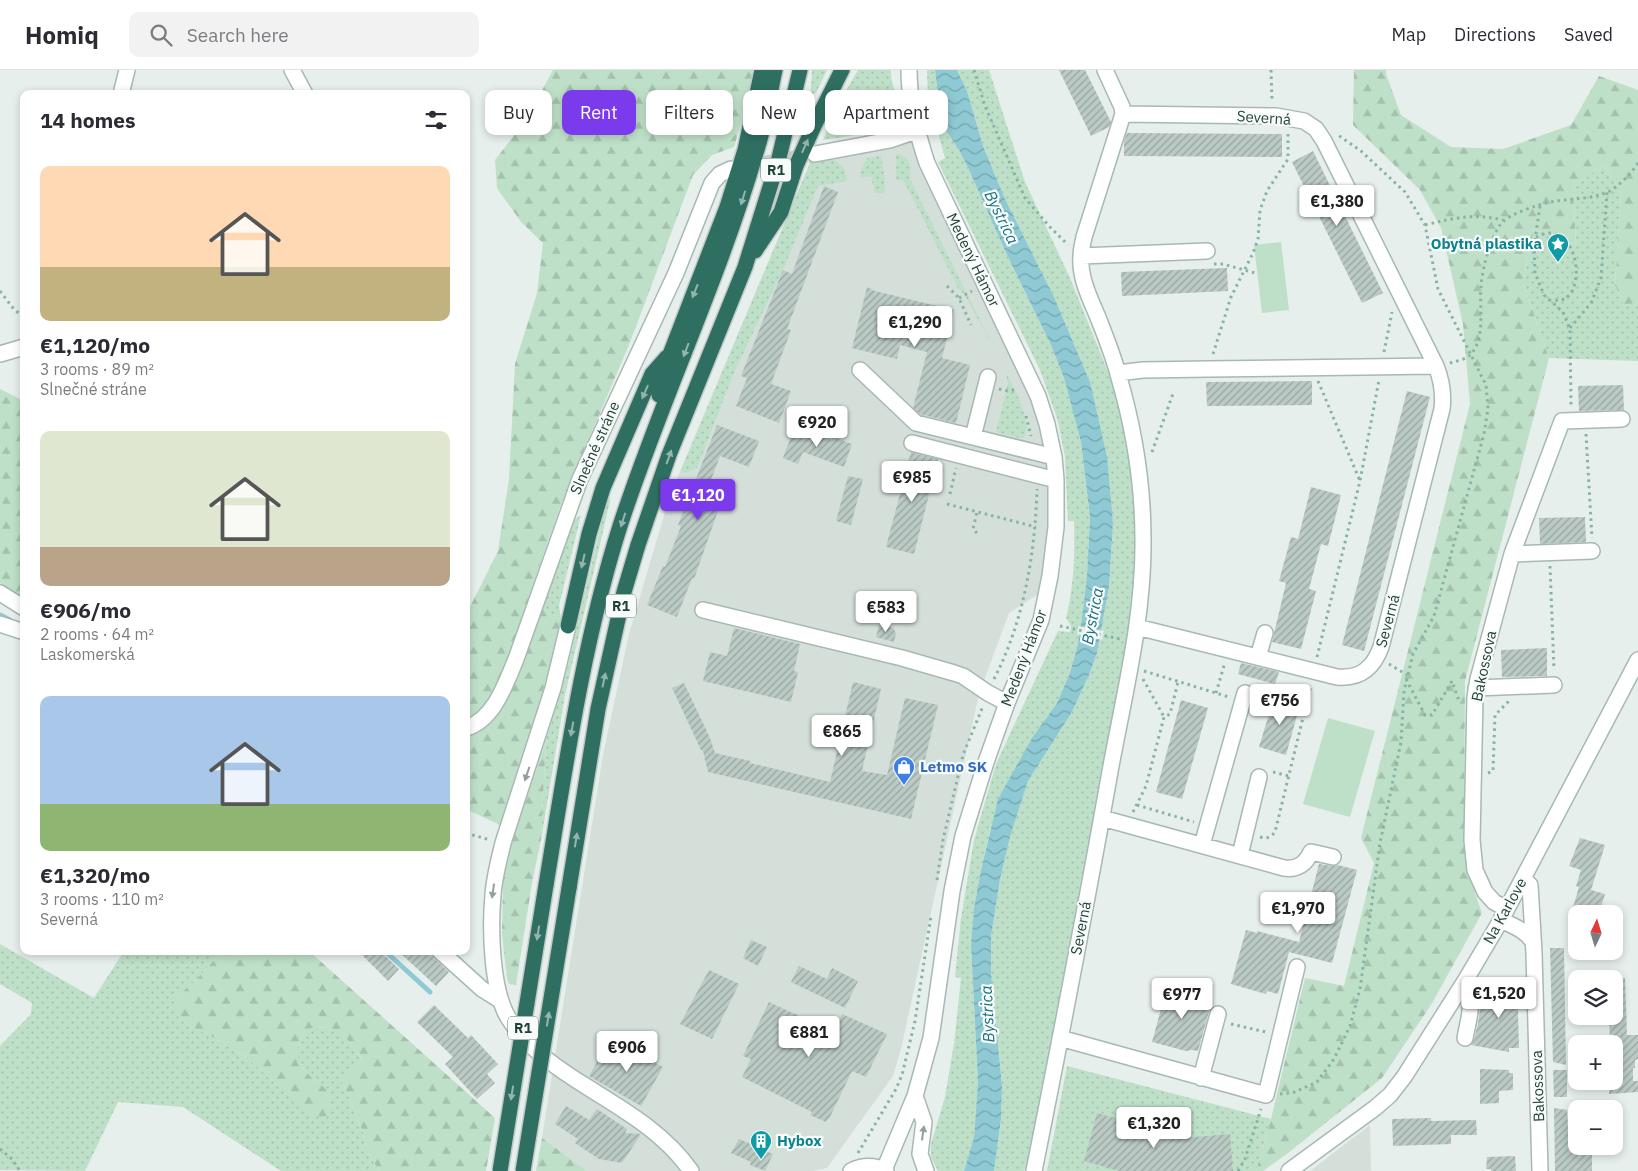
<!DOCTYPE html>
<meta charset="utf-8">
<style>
:root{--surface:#fff;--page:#f2f2f3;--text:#2b2b33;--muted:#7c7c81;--line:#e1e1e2;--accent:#7c3aed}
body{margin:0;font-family:"IBM Plex Sans",sans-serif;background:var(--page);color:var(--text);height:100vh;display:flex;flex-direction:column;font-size:19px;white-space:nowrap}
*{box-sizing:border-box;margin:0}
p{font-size:16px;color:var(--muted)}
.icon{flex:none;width:28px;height:28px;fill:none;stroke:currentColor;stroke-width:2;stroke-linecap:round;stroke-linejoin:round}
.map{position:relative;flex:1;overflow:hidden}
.panel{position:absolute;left:20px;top:20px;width:450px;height:865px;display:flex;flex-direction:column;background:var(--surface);border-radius:10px;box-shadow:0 2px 8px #0003}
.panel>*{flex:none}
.guide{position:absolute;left:485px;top:20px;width:475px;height:45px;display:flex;gap:10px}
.needle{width:32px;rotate:4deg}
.buttons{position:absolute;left:1568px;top:835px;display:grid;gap:10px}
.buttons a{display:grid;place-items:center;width:55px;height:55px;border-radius:10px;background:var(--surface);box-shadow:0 2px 8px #0003;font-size:25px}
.price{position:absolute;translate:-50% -42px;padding:0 11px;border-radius:5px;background:#fff;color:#222;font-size:16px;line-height:32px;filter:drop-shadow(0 1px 2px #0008)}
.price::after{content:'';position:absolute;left:50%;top:30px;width:15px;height:11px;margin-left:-8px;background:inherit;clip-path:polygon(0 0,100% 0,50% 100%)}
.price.on{background:var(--accent);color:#fff}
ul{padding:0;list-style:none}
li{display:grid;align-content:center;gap:10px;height:265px;padding:0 20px}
li span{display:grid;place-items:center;height:155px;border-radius:10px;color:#555}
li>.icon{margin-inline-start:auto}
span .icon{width:90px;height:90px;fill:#fffc;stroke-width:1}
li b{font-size:21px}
h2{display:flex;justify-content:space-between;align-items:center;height:60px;padding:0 20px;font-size:21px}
.pill{padding:0 18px;border-radius:10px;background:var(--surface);box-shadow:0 2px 8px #0003;font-size:18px;line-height:45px}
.pill.on{background:var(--accent);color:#fff}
header{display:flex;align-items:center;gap:30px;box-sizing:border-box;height:70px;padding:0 25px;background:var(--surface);border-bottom:1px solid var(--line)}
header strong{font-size:24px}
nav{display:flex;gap:28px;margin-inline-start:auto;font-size:18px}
.search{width:350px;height:45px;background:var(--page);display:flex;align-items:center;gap:12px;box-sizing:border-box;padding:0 18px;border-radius:10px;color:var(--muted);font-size:19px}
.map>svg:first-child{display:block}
</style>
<header>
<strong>Homiq</strong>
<div class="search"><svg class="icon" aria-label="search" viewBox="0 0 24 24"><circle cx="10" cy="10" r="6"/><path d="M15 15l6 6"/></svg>Search here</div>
<nav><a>Map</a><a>Directions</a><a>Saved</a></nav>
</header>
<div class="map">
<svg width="1638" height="1101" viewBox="0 0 1638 1101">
<defs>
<pattern id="grass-dots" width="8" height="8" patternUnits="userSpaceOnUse" patternTransform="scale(1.25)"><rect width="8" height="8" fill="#bfe0c8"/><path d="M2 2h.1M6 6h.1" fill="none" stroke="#a4c1ad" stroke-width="1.8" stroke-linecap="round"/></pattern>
<pattern id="forest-firs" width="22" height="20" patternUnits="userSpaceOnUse" patternTransform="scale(1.25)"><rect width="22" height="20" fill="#bfe0c8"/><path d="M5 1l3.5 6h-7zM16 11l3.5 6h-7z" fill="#a4c1ad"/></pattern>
<pattern id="water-waves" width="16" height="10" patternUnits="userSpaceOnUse" patternTransform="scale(1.25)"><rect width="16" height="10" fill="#8ec9d4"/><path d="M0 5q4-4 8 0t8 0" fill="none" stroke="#74a5ad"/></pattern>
<pattern id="building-hatch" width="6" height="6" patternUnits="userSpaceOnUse" patternTransform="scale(1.25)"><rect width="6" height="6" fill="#bbcac4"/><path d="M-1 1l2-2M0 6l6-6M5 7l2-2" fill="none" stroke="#98a6a0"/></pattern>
</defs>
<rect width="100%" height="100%" fill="#e6efeb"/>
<path fill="#d4dfda" d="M923,68l124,261 14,88 -10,99 -42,27 -30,81 -78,355 -8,27 -66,92 -14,3h-226l-45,-33 61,-383 26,-121 41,-139 140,-332 23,-3z
M1370,1055l1,46h-61z"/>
<path fill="url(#grass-dots)" d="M812,0h15l-11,23 -4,1 -1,-5z
M858,0h33c0,4 0,8 1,12 2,9 9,16 7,26 -3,26 -55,28 -76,32l16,-37z
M927,0h8l12,62 12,18 10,20 38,85 44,90 13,33 17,64 9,75 -3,58 -4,35 -5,34 -8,29 -13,30 -25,35 -41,88 -10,44 -7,38 -3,37 7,137 -4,55 -10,34h-26l-7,-14v-13l14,-47 9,-53 7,-66 -6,-1 6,-59 13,-78 22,-76 62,-133 12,1 1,-6 -5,-8c8,-31 9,-64 8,-97h-6l-3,-64 -7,-36 -18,-51 -102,-208 7,-4 -17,-61z
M957,0h32l36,112 45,96 53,131 14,70 1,66 -9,83 -101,537 -4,6h-30l7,-52 1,-33 -11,-114v-35l9,-58 10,-42 18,-56 44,-69 17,-37 8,-22 12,-66 4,-64 -4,-29 -19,-112 -36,-85 -49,-98 -22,-53 -16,-55z
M896,84c14,1 16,13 14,25l83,167 -29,-52 -5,-4 -55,-109 -8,-1z
M881,86l3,17 1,18 -4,2h-6l-4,-17 -11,2 1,-8 6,-12z
M833,90c11,4 12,10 14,21l-29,5 -35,84 -48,100 -38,98 -12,5 -4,-3 129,-307z
M1603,94l18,29 -6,92 9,21 14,-4v59l-89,-3 -26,-75 11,-54 42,16 -3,-57z
M1006,303c8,15 27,49 18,65h-5l-23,-6 12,-49z
M611,427l-46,198 -24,145 5,-100 21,-71 38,-161z
M581,445l-22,91 2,13 -20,-12 33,-87z
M0,874l94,54 30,-47h99l-29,31 -18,15v15l11,13 24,11 38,23 25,22 54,9 -16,-12 -14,-15v-19l8,-15 19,-2 23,12 14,21 -6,9 -14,12 21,51 6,22 10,17h-98l-98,-64 -65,-5 -33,69 -85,-1v-124l31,-32 1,-11 -32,-19z
M1067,996l204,53 -15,52h-209z"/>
<path fill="url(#forest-firs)" d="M553,0h201l-3,21 -17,56 -22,8 -19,20 -64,170 -69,162 -32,92 33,20 -16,65 -45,141 -34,-16v-194l32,-64 11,-72 6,-115 22,-71 6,-50 -22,-21 -24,-34 -2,-28 31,-40z
M1354,0h32v4l15,41 50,32 52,2 68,-24 28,-49 39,14v212l-14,4 -9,-21 6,-92 -18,-29 -30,24 3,57 -42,-16 -11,54 26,75 -84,323 -1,156 6,41 12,35 -51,92 -49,73 -94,75 -25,18h-7l15,-52 34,-141 39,8 30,-123 -13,-25 109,-434 -7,-80 -22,-96 -21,-38 -67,-65z
M0,319l24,12v198l-24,-16z
M546,670l-5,100 -9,43 -16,102 -7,-1 -2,-5 -5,-45 1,-52 9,-40z
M223,881h86l186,167 -9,53h-107l-10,-17 -6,-22 -21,-51 4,-8 10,-4 6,-10 -15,-20 -22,-12 -19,2 -8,15v19l14,15 16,12 5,20 -11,9 -23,-12 -50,-48 -38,-23 -24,-11 -11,-13v-15l18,-15z
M542,1068l45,33h-51z"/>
<path fill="#bfe0c8" d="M1281,172l8,68 -27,3 -8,-68z
M1328,648l47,13 -25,86 -47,-13z"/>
<path fill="url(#water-waves)" d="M935,0h22l10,21 16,55 22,53 49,98 36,85 17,75 6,66 -4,64 -12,66 -8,22 -17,37 -44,69 -18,56 -10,42 -9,58v35l11,114 -1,33 -7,52h-30l10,-34 4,-55 -7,-137 3,-37 7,-38 17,-71 34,-61 25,-35 13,-30 8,-29 5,-34 4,-35 3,-58 -9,-75 -17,-64 -13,-33 -44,-90 -38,-85 -10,-20 -12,-18 -6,-17z"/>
<path fill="#e6efeb" d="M1078,556l26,5 -2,9 -25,-6z"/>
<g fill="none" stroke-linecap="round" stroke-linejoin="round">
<path stroke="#8ec9d4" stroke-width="5" d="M0,545l10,5
M385,881l45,41"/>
</g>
<path fill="url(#building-hatch)" d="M1059,0h26l26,52 -2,5 -18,9z
M1127,63l155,1v23l-158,-1v-15z
M1313,81l70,142 -21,10 -70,-141z
M824,116l14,6 -51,137 4,1 -20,54 20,7 -12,32 -43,-17 11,-28 -6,-2 42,-106 9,4z
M1227,198l1,23 -106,5 -1,-24z
M867,217l8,4 79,19 -12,48 28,7 -14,58 -36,-9 -7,-6 14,-56 -27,-7 -3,14 -45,-11z
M1312,311v24l-105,1 -1,-24z
M1623,315l1,25 -45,1 -1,-25z
M1407,321l23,6 -66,254 -22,-6z
M717,355l42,16 -10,26 -29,-11 -12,32 16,6 -30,85 -2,-1 -15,39 -30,-12 16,-39 2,1 16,-41 -3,-1z
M795,356l37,14 1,-3 19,7 -8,23 -41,-15 -5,12 -15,-6z
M911,382l27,7 -24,95 -28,-7z
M848,406l15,3 -12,46 -15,-4z
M1311,417l30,8 -13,51 -7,-2 -12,45 7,2 -15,58 -29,-7 14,-59 -7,-2 12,-44 7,2z
M1585,447l1,25 -46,2 -1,-26z
M879,555l14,3 3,5 -2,9 -18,-5z
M734,558l66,16 -6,27 4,1 -7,30 -88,-21 7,-29 17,4z
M1547,578v28l-45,1 -1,-27z
M1241,593l38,9 -4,12 -37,-10z
M853,612l28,7 -19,82 25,4 18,-77 33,7 -27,114 -203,-47 -5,-21 -2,-1 -29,-62 12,-5 26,55 5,15 35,8v2l80,19z
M1274,628l26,7 -14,50 -27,-8z
M1181,630l27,8 -26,91 -26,-7z
M1580,768l25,7 -14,45 14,4 -6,20h-28l8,-27 -3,-1 5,-16 -12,-4z
M1319,794l12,2 7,-1 19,5 -25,93 -43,-11 -11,42 -11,-3 -1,3 -35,-10 15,-54 11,3v-2l42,11z
M751,870l16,7 -9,19 -15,-8z
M1550,878h14l2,117 -13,-3z
M358,881h22l19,18 -11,12z
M398,881h33l3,7 15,14 -13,14z
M799,896l28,13 5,-11 26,13 -13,27 -54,-26z
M709,900l30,14 -27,55 -32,-15z
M1614,908h11l2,57h11v24l-3,1v8h-2v13h5v11l-29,2v-13h5v-37h-4l-1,-28h5z
M1503,911h14l2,67h-10v4l-38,-7 3,-5 4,-17 5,-36 20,4z
M1167,917l11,3v-2l35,9 -15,54 -6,-1 -6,1 -34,-9z
M769,932l65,30 8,-18 45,20 -21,43 -14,-6 -23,48h-1l-2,3 -16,-7 2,-3 -70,-35 9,-18 -8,-3z
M434,935l34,33 3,-3 27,29 -11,10 8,9 -18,16 -32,-35 8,-7 -36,-35z
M614,971l49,26 -22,39 -52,-30 8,-14 5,2z
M1480,999l29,1v3h4v17l-14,1v12l-19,1z
M1553,1000h14v27h-13z
M566,1036l23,14 8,-11 30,20 -2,4 16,1 -19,29 -23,-4 -24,-16 3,-4 -23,-15z
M1554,1038l13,2 1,20h8v16h16v25h-37z
M1097,1043l54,15 -3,13 82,-7 3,37h-114l-35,-10z
M1431,1048v3l45,-1 1,15h-26v9l-58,2 -1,-27z
M739,1069l34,15 -8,17 -15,-6 1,-3 -20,-9z
M1515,1086l1,15h-25v-2h-5l1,-12z"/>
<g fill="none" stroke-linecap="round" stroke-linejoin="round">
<path stroke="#bfccc8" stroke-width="15" stroke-dasharray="15 8" stroke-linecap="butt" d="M740,98l71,-13"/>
<g stroke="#a8b8b2" stroke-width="18">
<path id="minor" d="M292,0l13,24
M121,24l6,-24
M1123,44l153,2 28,5 12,8 8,12 112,225c6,15 8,27 6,43l-61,238c-8,22 -21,32 -44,30l-200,-50
M815,84l75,-14 26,-9
M1081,186l126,-5
M0,284l24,-7
M860,300l56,53 57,14
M1118,303l25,-3 65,-1 228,-3
M988,307l-15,60 81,20
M912,373l144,37
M1512,484l80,-3
M0,523l24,15
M703,540l199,48 52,15 9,3 25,17 19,10
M0,554l24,8
M568,556l-15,62 -50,155c-4,17 -9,35 -10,52 -3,33 -2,96 16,124 20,31 52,52 83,71 37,23 74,45 99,81
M1258,587l7,-24
M1476,618l78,-3
M466,658c28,-8 40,-45 50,-69l64,-180 96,-206 36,-90 8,-9 11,-5
M1102,748l182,50c13,2 22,-4 27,-16l22,5
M1202,775l43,-152
M1240,785l19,-78
M1523,808l7,7 4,68 6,218
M1507,839l-13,-7 -9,-10 -10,-22 -3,-30 3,-143 3,-18 34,-125 50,-133 60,-2
M1501,850c12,6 25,10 32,22
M440,881l42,38 19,12
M1060,968l206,57 31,-128
M1465,968c5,-26 9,-32 0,-57
M1201,1008l17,-64
M915,1026l9,26 -4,32 6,17
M884,1100l31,-74 16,-58 21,-147 11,-55 23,-74 21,-59 34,-83 9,-44 6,-49v-47l-2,-23 -7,-33 -9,-28 -111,-233c-10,-30 -18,-61 -18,-93
M851,1101c12,-6 23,-6 35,0
M1034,1101c27,-135 53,-270 77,-405 14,-75 33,-151 32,-227 0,-57 -9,-111 -25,-165 -5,-19 -12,-36 -19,-54 -8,-20 -20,-42 -18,-64 0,-7 2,-13 3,-19l39,-123 -1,-7 -17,-37
M1289,1101l86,-63 15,-13 14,-18 61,-96 36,-61 137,-260"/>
</g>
<g stroke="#c2cac8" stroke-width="18">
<path id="highway" d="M755,181l26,-39 15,-46 18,-40 28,-56
M659,325l12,-43 56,-145 18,-57 17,-80
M568,556l21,-92 14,-46 49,-114 15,-17
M546,815c20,-121 37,-242 74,-359 41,-126 99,-246 136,-373 9,-27 13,-55 19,-83
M569,818l29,-179 26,-117 14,-47 31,-90 76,-188 34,-109 21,-88"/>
</g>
<path stroke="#86b3a5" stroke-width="3" stroke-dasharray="2.5 4" stroke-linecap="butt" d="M974,0l11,36 40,92 24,28 19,19
M1271,0l1,32
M1540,136l-6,41 1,26 9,22 19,17 7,17 1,78
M1425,155c29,-7 49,-12 78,-5
M1536,167c4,-2 10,-4 15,-4 23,3 30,37 22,56 -1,3 -5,7 -7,10l-15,2
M1214,194h9l32,9
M947,216l12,12 12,27
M0,221l13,17 11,10
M959,228l13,-7
M1570,258l21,-25 10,-25 6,-86
M1384,282l8,-40
M1213,284l18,-57 22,-44 5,-14 2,-29 7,-19 21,-32v-25
M1450,293c7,-2 17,-4 21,-9 15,-17 8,-47 10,-67 1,-18 9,-47 19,-62 6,-10 39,-21 51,-23 19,-4 39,-2 57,-10 12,-7 22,-17 30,-29
M1318,311l42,100
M999,319l9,2 10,-2
M1026,346l5,20
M1586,364l6,104
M1152,382l22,-61
M950,424l6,-26
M947,434l89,23
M977,463l-4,-4 4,-17
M1550,496l4,104
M1060,556l60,13
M1317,587l43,-176 19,-101
M1389,594l18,11
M1144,601l85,26
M994,609c30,-58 41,-125 43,-190
M1143,609l21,38
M1406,609l19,36h7l20,-34 7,20
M1216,623l9,-31
M1273,702l16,4
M1488,703l5,-2 2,-56 14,-14
M1137,735l57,17
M1133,742l13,-26 18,-69 6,-3 8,-32
M466,763l24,7
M1260,767c7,2 11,0 15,-5l36,-147
M937,810l6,-40 20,-85 20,-49
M1231,954l35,8
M1280,1024l15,-2 22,-10 17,-23 16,-33 10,-37 20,-146 21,-101 3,-51 9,-37 21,-38 50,-182 4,-26 -2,-23 -48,-96 -13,-64 -20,-33 -44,-41 -23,-16
M0,1079l12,10 8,12
M858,1083l38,-64 6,-14 13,-54 16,-105
M1238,1101l7,-12 16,-50"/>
<use href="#minor" stroke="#fff" stroke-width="15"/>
<use href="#highway" stroke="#2f6f62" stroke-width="15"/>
<g stroke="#c2cac8" stroke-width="18" stroke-linecap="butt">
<path id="highway-bridge" d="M500,1101l46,-286
M523,1101l46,-283"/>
</g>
<use href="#highway-bridge" stroke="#2f6f62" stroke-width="15"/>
</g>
<defs><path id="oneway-solid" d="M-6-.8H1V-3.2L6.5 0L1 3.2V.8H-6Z" transform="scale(1.25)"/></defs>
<g fill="#93b5ae">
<use href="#oneway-solid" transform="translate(805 76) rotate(-66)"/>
<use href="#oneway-solid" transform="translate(743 128) rotate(107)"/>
<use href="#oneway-solid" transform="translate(695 221) rotate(112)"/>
<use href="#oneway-solid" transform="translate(686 280) rotate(111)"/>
<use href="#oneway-solid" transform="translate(645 322) rotate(114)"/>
<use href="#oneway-solid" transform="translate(669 387) rotate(-70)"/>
<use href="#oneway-solid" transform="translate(623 450) rotate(108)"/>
<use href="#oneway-solid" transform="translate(583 491) rotate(103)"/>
<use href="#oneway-solid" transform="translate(604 610) rotate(-78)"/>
<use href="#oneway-solid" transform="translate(572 659) rotate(100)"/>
<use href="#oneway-solid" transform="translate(576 770) rotate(-81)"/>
<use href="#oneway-solid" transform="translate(538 863) rotate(99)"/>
<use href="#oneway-solid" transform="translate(548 949) rotate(-81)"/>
<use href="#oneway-solid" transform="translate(512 1023) rotate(99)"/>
</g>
<g fill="#92a09c">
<use href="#oneway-solid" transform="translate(527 704) rotate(109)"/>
<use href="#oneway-solid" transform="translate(493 821) rotate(98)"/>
<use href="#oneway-solid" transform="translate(923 1063) rotate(-82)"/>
</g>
<defs>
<g id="sight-pin" transform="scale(1.125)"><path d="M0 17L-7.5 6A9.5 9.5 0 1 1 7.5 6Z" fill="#0f9aa8" stroke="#f7fbf9"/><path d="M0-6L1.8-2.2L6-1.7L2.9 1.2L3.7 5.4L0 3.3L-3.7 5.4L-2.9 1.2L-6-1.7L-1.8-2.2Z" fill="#fff"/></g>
<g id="shop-pin" transform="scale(1.125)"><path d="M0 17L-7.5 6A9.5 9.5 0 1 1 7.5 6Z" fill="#3f7fe0" stroke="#f7fbf9"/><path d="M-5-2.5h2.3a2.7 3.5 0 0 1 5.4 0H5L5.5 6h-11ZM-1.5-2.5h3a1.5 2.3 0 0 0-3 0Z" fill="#fff"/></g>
<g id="building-pin" transform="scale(1.125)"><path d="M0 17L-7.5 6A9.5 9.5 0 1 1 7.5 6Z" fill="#0f9aa8" stroke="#f7fbf9"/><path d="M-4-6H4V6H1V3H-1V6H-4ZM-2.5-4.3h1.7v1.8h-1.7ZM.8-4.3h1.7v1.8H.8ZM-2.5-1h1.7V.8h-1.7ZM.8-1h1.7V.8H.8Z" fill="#fff"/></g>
</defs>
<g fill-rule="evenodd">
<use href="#sight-pin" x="1558" y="174"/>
<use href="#shop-pin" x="904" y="697"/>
<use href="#building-pin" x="761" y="1071"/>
</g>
<g text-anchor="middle" stroke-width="4.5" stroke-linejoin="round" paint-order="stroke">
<g fill="#f7fbf9" stroke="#637a73" stroke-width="1">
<rect x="761" y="88.5" width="30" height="23" rx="4"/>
<rect x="606" y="524.5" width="30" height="23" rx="4"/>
<rect x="508" y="946.5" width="30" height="23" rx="4"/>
</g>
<g font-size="14" font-weight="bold" fill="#24423a">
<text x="776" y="105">R1</text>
<text x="621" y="541">R1</text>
<text x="523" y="963">R1</text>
</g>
<g font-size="15" fill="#24423a" stroke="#f7fbf9">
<text transform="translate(1264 48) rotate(4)" y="5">Severná</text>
<text transform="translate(973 190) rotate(64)" y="5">Medený Hámor</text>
<text transform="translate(595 378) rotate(-66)" y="5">Slnečné stráne</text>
<text transform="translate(1388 551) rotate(-75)" y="5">Severná</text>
<text transform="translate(1024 588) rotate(-69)" y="5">Medený Hámor</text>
<text transform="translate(1484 596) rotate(-78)" y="5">Bakossova</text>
<text transform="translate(1505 841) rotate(-61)" y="5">Na Karlove</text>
<text transform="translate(1081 858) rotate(-79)" y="5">Severná</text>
<text transform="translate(1538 1016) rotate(-92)" y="5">Bakossova</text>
</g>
<g font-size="15" font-weight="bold" fill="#0d838f" stroke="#f7fbf9" text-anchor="end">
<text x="1542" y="179">Obytná plastika</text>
<text x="777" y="1076" text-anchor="start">Hybox</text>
</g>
<g font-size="15" font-weight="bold" fill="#366cbe" stroke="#f7fbf9" text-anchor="start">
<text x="920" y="702">Letmo SK</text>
</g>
<g font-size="16" font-style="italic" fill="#1c6f80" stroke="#f7fbf9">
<text transform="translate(1002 147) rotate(64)" y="6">Bystrica</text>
<text transform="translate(1092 546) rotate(-79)" y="6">Bystrica</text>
<text transform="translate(987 944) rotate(-93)" y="6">Bystrica</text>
</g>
</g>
</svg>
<div class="buttons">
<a><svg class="needle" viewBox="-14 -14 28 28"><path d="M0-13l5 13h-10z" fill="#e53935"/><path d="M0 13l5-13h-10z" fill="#7c7c81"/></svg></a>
<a><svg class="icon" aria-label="layers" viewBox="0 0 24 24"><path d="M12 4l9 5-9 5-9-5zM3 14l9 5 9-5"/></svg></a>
<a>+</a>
<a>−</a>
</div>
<b class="price" style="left:1337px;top:157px">€1,380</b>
<b class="price" style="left:915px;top:278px">€1,290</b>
<b class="price" style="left:817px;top:378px">€920</b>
<b class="price" style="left:912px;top:433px">€985</b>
<b class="price on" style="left:698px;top:451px">€1,120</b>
<b class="price" style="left:886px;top:563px">€583</b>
<b class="price" style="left:1280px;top:656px">€756</b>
<b class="price" style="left:842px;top:687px">€865</b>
<b class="price" style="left:1298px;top:864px">€1,970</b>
<b class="price" style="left:1499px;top:949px">€1,520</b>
<b class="price" style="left:1182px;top:950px">€977</b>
<b class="price" style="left:809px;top:988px">€881</b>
<b class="price" style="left:627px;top:1003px">€906</b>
<b class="price" style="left:1154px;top:1079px">€1,320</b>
<div class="guide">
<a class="pill">Buy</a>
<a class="pill on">Rent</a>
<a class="pill">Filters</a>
<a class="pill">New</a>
<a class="pill">Apartment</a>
</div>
<section class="panel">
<h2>14 homes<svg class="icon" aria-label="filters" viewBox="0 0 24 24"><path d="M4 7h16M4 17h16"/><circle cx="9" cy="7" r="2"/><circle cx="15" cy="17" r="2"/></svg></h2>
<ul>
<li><span style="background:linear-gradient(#ffd9b3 65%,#c2b280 0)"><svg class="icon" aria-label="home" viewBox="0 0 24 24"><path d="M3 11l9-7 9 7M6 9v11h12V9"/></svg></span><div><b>€1,120/mo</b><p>3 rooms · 89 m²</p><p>Slnečné stráne</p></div></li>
<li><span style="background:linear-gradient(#dfe7d0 75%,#b9a48a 0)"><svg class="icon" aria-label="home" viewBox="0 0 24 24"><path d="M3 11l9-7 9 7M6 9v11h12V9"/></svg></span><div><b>€906/mo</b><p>2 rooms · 64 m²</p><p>Laskomerská</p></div></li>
<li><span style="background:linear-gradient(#a9c7e8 70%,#8fb573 0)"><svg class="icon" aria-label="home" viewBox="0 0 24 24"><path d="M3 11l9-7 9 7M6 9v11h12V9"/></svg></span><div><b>€1,320/mo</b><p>3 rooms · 110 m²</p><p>Severná</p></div></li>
</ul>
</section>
</div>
